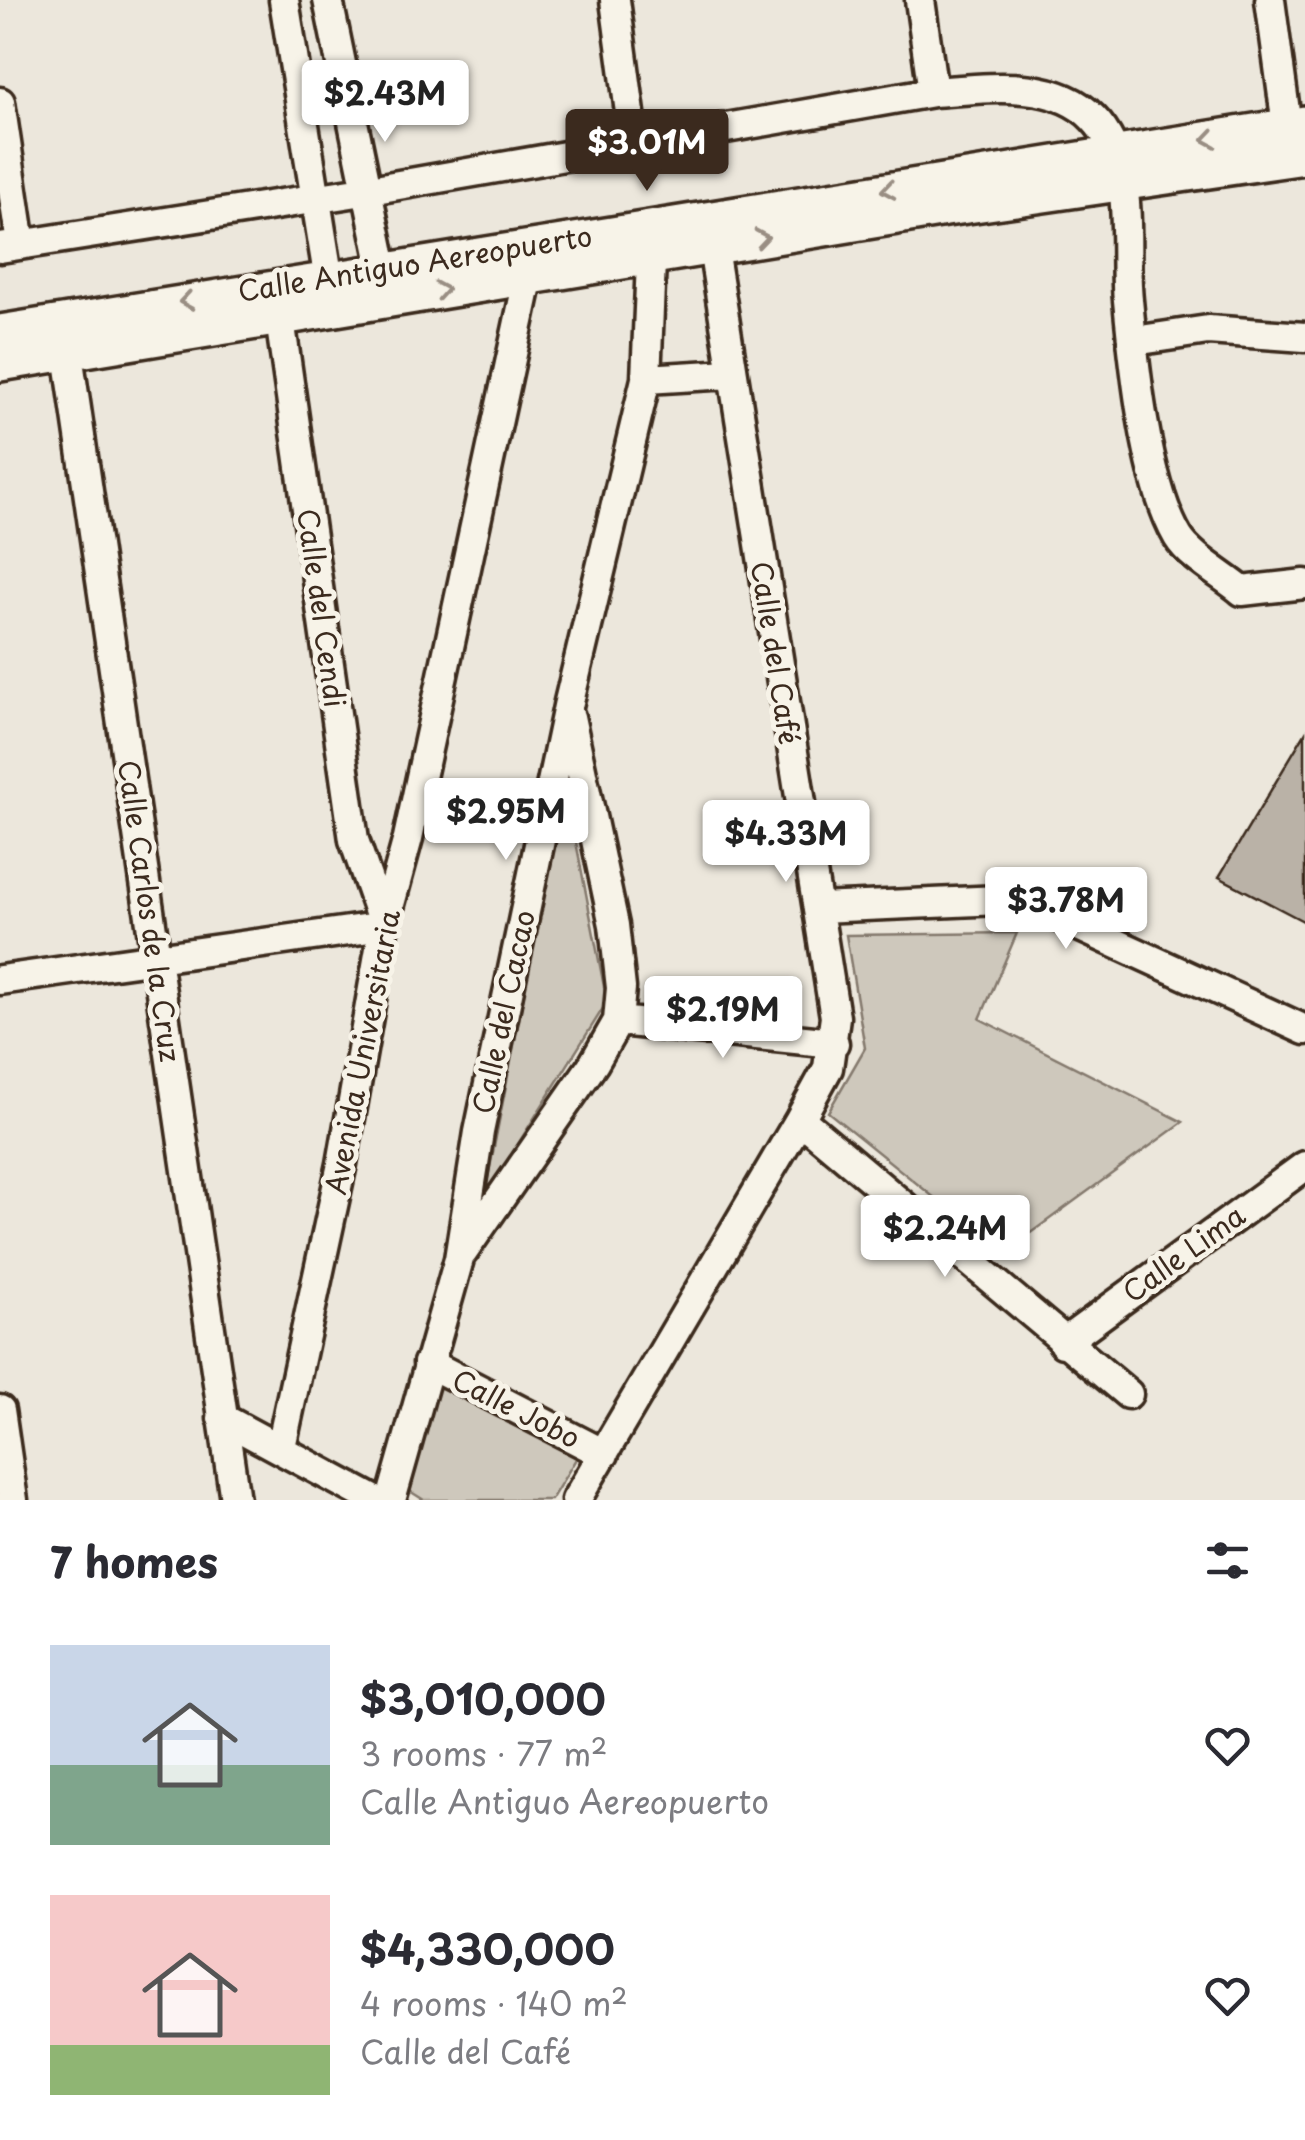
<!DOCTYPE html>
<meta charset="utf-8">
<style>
:root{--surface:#fff;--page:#f2f2f3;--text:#2b2b33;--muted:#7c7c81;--accent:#3b2a1e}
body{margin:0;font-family:"Playpen Sans",sans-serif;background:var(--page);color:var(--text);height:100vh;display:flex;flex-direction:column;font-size:38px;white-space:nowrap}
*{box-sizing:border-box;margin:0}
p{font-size:32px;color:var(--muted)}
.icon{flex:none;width:55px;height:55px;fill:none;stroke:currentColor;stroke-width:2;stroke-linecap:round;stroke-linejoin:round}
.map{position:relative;height:1500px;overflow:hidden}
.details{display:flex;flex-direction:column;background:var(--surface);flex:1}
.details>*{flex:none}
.price{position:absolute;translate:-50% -85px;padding:0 22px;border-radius:10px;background:#fff;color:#222;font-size:32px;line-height:65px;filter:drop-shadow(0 2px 5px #0008)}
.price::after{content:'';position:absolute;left:50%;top:60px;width:30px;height:22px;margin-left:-15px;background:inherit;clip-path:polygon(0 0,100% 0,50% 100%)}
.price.selected{background:var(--accent);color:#fff}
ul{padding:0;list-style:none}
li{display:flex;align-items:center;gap:30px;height:250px;padding:0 50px}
li span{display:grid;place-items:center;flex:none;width:280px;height:200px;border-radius:0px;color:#555}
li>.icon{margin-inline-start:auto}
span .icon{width:120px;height:120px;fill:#fffc;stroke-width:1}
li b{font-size:42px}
h2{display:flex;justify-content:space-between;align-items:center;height:120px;padding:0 50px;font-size:42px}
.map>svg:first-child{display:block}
</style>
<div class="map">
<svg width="1305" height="1500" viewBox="0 0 1305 1500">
<rect width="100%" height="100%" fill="#ece7dc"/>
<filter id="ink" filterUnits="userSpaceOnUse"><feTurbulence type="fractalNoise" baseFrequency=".01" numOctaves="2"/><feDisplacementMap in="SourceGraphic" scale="20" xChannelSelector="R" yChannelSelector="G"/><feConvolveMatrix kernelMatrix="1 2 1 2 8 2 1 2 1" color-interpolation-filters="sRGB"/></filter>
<g filter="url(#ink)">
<path fill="#cec8bc" stroke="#84796d" stroke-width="2.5" d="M565,785l42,217 -123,196z
M1017,933l-37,86 203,103 -180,131 -175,-141 37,-64 -19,-113z
M438,1382l141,72 -28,46h-127l-16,-10z"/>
<path fill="#bab2a7" stroke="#3b2a1e" stroke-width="2.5" d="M1305,733v189l-86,-45z"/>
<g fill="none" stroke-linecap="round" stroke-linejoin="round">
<g stroke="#3b2a1e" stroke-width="35">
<path id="minor" d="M284,0l48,300
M328,0l59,288
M615,0l19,143
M920,0l13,92
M1270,0l17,126
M0,102l21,142
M0,248l364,-57 569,-99c50,-3 120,-15 160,26 45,46 29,123 35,182 6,64 18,183 50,237 12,20 45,38 64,54l63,-7
M65,333l170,1167
M1134,341l74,-11 97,7
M646,379l84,-5
M819,908l181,-8 35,6 270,124
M0,980l384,-54 -30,-86 -77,-542
M618,1021l216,22
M800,1119l328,275
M463,1252l131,-189 24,-42 3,-33 -7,-63 -44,-208
M1063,1343l242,-177
M428,1363l176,91
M0,1410l13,90
M222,1418l152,82
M281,1447l61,-283 42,-238 24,-88 121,-563 -3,-16
M391,1500l68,-241 20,-127 89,-426 78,-327 6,-141
M576,1500l224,-381 28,-51 7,-51 -125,-788"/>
</g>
<g stroke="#3b2a1e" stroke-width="42">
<path id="major" d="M0,333l1305,-209
M0,363l946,-155 359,-52"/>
</g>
<use href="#minor" stroke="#f7f3e8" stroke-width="28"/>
<use href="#major" stroke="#f7f3e8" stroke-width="35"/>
</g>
<defs><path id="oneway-chevron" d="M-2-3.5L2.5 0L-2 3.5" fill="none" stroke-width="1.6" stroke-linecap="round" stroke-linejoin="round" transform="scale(2.5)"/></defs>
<g stroke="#998e83">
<use href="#oneway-chevron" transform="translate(1209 139) rotate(171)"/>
<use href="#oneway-chevron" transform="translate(888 190) rotate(171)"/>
<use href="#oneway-chevron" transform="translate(762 238) rotate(-9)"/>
<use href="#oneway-chevron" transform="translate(442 290) rotate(-10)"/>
<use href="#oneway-chevron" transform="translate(186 301) rotate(171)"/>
</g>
</g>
<g text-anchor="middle" stroke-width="10" stroke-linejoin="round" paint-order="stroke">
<g font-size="28" fill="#3b2a1e" stroke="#f7f3e8">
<text transform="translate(415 264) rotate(-9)" y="10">Calle Antiguo Aereopuerto</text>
<text transform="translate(321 608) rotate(82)" y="10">Calle del Cendi</text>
<text transform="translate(775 653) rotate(81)" y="10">Calle del Café</text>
<text transform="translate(149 911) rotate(82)" y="10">Calle Carlos de la Cruz</text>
<text transform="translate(504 1012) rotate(-78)" y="10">Calle del Cacao</text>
<text transform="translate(363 1052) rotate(-79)" y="10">Avenida Universitaria</text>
<text transform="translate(1184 1254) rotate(-36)" y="10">Calle Lima</text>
<text transform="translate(516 1409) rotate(27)" y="10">Calle Jobo</text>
</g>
</g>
</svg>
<b class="price" style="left:385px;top:145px">$2.43M</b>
<b class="price selected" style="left:647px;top:194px">$3.01M</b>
<b class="price" style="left:506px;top:863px">$2.95M</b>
<b class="price" style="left:786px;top:885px">$4.33M</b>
<b class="price" style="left:1066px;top:952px">$3.78M</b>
<b class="price" style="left:723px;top:1061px">$2.19M</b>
<b class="price" style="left:945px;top:1280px">$2.24M</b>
</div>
<section class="details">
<h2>7 homes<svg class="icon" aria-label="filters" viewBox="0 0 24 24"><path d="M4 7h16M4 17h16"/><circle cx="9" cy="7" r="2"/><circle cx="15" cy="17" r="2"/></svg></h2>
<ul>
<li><span style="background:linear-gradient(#c9d6e8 60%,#7fa58c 0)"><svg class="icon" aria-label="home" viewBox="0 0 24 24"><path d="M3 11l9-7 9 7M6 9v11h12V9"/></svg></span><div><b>$3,010,000</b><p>3 rooms · 77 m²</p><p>Calle Antiguo Aereopuerto</p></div><svg class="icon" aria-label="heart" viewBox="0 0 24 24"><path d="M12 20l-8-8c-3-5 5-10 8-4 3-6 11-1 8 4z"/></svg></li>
<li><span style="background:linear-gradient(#f6c9c9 75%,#8fb573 0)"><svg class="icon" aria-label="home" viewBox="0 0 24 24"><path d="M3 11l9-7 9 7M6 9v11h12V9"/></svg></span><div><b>$4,330,000</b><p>4 rooms · 140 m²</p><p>Calle del Café</p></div><svg class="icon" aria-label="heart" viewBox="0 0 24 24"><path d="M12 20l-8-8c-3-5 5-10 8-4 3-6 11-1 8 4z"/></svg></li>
</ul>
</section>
